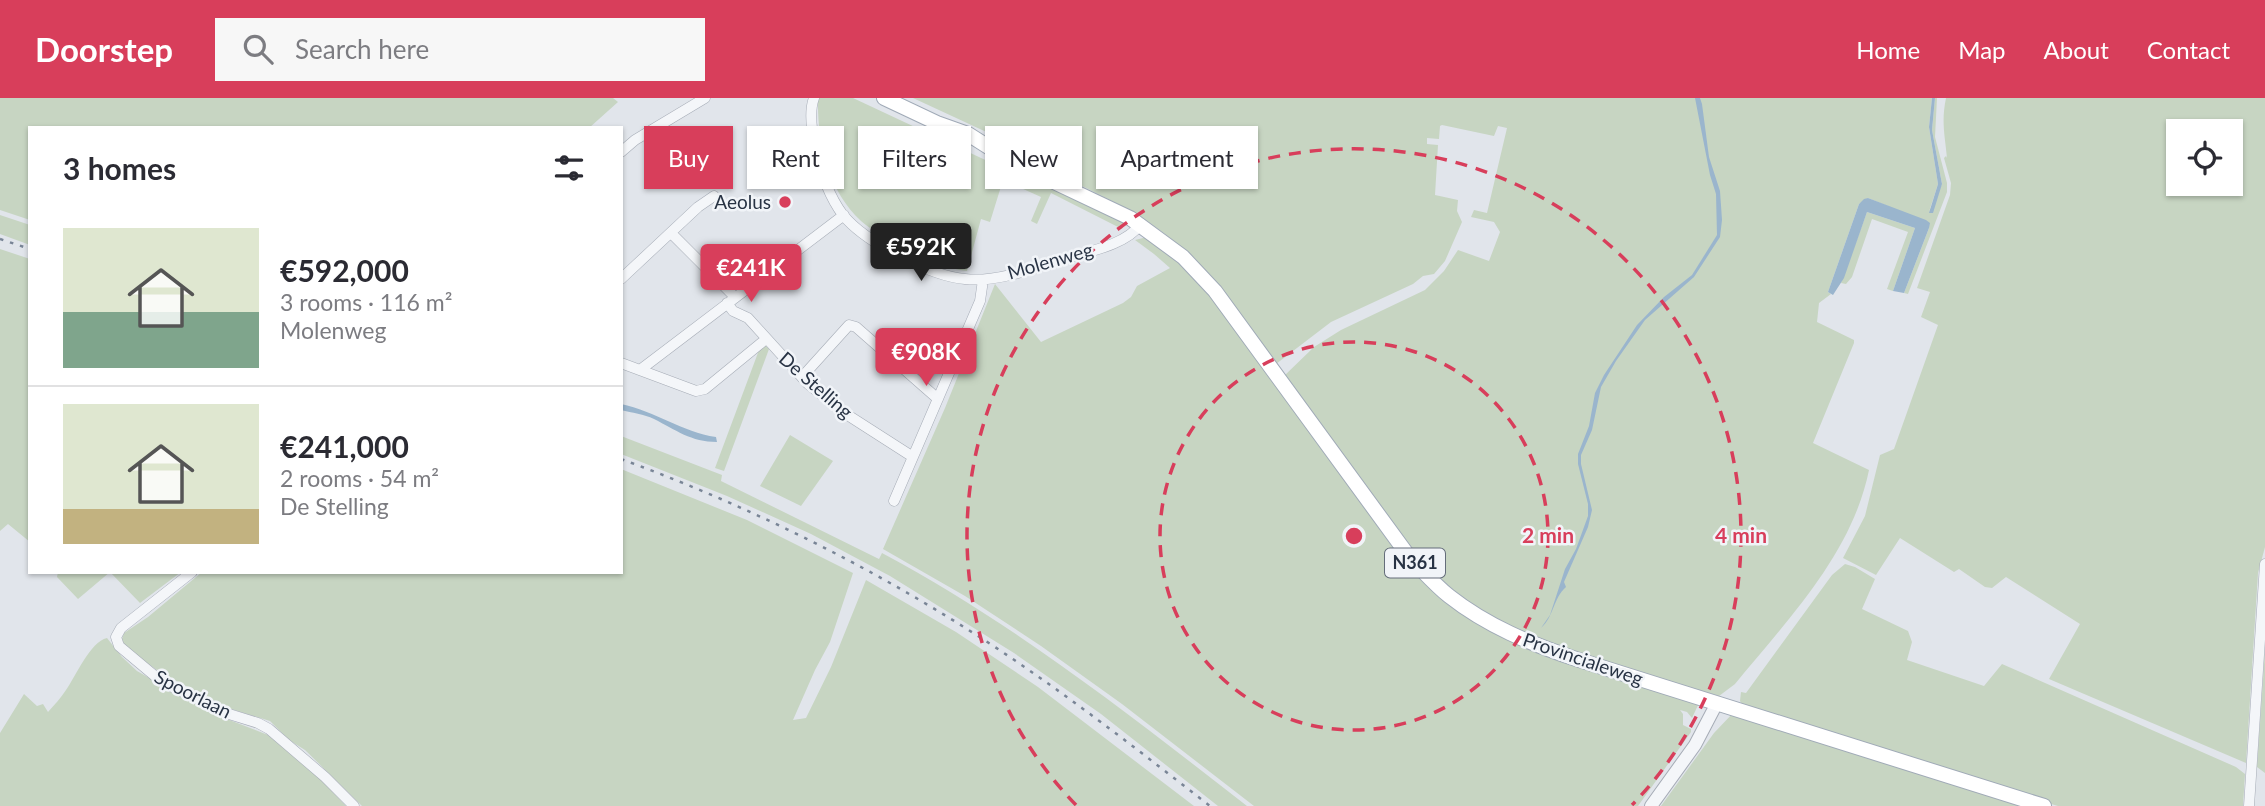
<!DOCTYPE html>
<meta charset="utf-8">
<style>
:root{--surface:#fff;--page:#f7f7f7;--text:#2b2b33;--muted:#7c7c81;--line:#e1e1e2;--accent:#d83e5b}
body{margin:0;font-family:Lato,sans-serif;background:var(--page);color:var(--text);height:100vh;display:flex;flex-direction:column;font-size:26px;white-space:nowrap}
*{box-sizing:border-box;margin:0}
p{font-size:23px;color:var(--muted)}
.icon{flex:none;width:38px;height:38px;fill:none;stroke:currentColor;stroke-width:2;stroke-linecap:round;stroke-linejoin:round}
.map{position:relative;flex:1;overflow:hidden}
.side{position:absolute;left:28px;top:28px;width:595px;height:448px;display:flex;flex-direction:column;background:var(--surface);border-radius:0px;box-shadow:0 2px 5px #0004}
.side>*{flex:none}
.banner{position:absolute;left:644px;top:28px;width:665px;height:63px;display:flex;gap:14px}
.tools{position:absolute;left:2166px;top:21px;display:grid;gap:14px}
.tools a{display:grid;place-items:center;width:77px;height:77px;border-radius:0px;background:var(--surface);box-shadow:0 2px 5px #0004;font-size:35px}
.price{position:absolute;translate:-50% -60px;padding:0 16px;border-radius:7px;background:var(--accent);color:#fff;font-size:23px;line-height:46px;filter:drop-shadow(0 2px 4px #0008)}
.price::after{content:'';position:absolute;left:50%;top:42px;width:21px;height:16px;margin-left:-10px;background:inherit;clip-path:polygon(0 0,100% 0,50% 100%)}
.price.current{background:#222;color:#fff}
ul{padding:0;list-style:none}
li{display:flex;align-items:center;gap:21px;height:175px;padding:0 35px}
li+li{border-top:2px solid var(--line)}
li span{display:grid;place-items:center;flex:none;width:196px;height:140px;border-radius:0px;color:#555}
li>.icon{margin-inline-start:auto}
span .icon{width:84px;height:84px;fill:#fffc;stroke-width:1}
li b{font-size:30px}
h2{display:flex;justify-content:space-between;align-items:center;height:84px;padding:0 35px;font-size:30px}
.chip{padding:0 24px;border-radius:0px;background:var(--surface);box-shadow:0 2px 5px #0004;font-size:24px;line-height:63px}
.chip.current{background:var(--accent);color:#fff}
header{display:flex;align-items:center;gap:42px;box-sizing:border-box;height:98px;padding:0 35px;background:var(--accent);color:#fff}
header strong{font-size:33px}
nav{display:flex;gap:38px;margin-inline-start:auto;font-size:24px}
.search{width:490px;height:63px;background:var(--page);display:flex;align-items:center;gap:18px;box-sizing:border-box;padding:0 24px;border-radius:0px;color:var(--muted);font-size:26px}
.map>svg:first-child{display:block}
</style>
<header>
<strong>Doorstep</strong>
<div class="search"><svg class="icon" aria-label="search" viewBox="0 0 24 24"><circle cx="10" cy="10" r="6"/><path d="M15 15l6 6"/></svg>Search here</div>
<nav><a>Home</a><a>Map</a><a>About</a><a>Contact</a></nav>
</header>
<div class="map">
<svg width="2265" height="708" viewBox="0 0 2265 708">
<rect width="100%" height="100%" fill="#e1e5eb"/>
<path fill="#c7d5c2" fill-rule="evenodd" d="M0,0h613l5,4 -29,26h-559v92l-30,-10z
M818,0h35l143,67 3,-5 126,61 -3,8 -71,-36 -14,31 -6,-3 10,-24 -38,-17 -13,42 -9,-3 -14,52c-25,-3 -49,-14 -70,-27 -11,-7 -26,-14 -36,-23 -33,-31 -44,-79 -43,-123z
M913,0h1019l-3,29 9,57 -9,28 13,-28 -10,-54 3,-32h2l-2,39 12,46v9l-39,102 -4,-1 25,-65v-5l-61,-25 -9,6 -31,88 3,2 -12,9 -2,19 37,18v3l-41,100 56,27c-17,84 -81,149 -134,214l-16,12 -179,-53 -69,-38 -35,-28 -32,-35 -120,-166 30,-29 27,-17 84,-40 19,-19 14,-21 31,11 11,-29 -6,-10 -23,-5 3,-7 13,3 20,-85 -9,-2 -4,10 -52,-11 -2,1 -1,13 -12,-1v6l11,1 -3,50 23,5 -1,11 5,11 -17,39 -11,13 -11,2 -10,8 -82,38 -55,42c-26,-34 -49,-72 -79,-102 -52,-54 -127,-80 -193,-112l4,-8z
M1946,0h319v449l-7,26 -12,190 -197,-84 31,-55 -74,-47 -14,11 -7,-1 -26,-18 -5,3 -54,-34 -24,37 -33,-17 22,-42 15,-61 14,-6 44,-124 -17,-8 9,-25 -13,-4 33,-93 1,-12 -7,-25 2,-2 1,2c-2,-22 -6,-36 -1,-60zM2179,33h52v53h-52z
M1867,114l48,16 -22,63 -6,-2 21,-57 -36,-13 -20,58 -6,7 -5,-1z
M0,117l30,10v20l-30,-11z
M1147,139l22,15 43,46 162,221 82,89 243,95 -7,15 -5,-6 -7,-2 3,4v11l8,4v3l-53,74h-384l-132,-102 -81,-58 -76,-50 -82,-47 62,-141 50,-124 46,58 82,-39 8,-6 6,-11 33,-18 -16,-14 -19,-14z
M0,151l30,10v283l-22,-18 -8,7z
M762,244l7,7 -45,122 -9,-3z
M790,337l43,26 -32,45 -41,-20z
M621,338l101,39 -1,6 158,78 3,-6c131,70 248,162 365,253h-29l-117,-92 -87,-61 -124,-77 -79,-42 -84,-38 -106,-42z
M621,371l126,51 106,53 -23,69 -15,28 -22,50 13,-2 25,-51 35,-87 90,52 82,55 156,119h-832l-57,-56 -16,-10 -19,-19 -42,-13 -67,-35 -36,-26 -3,-8 2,-6 24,-16 54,-45h419z
M1845,466l10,3 20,12 -13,30 46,22 4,11 -5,18 77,26 18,-22 234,103 9,7 -2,32h-185l-136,-41 -180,-61 -2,-3 1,-9 5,1 86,-118z
M58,474h52l-32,27 -21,-22z
M110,474h71l-41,31z
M107,540l15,19 15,14 28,16 54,29 49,19 54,46 24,25h-346v-73l24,-39 13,12 6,-2 5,8c6,-7 13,-14 18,-22 10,-14 24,-48 41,-52z
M2265,552v123l-8,-6z
M1734,614l294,94h-367l53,-73z"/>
<path fill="#9ab5cd" d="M1695,0h5l2,6 7,53 11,34 2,29 -2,17 -26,40 -49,43 -29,41 -15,26 -9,43 -11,25v9l11,46 -4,17 -24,55 2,5c-13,11 -12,30 -25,41l9,-13 15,-46 11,-20 12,-33v-12l-10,-40v-10l11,-28 6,-33 9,-18 33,-50 27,-28 28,-22 25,-40 -1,-41 -6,-19z
M1932,0h3l-3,32 10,54 -9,29h-4l9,-29 -9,-57z
M1868,100l58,22 4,3 -1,5 -25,65 -11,-2 22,-63 -48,-16 -23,66 -11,17 -5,-3 31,-88 5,-5z
M621,306c34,7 61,28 95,33l1,5c-26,0 -41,-12 -63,-23 -10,-5 -22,-6 -33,-9z"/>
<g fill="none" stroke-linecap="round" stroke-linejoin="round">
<g stroke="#a6acb6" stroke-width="11">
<path id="minor" d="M814,0c-5,13 -2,34 1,48 5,24 13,49 28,69 22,27 87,61 122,64 32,4 77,-13 109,-23 22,-6 53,-13 67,-32
M621,54l14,-12 70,-42
M671,135l64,64
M621,181l77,-72 16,-11
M727,205l6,8 15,7 60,66 38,30 67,43
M621,265l75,28 9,-2 61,-50
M640,272l204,-155
M802,279l47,-52 7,2 82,72
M894,403l86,-200 3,-21
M192,474l-71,56 -5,9 3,9 43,36 67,32 29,9 11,6 56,48 29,29
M2249,708l16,-242"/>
</g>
<g stroke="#a6acb6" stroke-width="14">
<path id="tertiary" d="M1651,708l44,-61 22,-42"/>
</g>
<g stroke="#a0aab7" stroke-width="16">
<path id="primary" d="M884,0l53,25 31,11 44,28 118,56 53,39 32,34 195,267c13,13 25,27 39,38 38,30 82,48 127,63l468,147"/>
</g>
<use href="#minor" stroke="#f4f6f9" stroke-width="10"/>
<use href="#tertiary" stroke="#f4f6f9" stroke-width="12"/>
<use href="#primary" stroke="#fff" stroke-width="14"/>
<path stroke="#798596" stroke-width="2.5" stroke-dasharray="3.5 7" stroke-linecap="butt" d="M0,141l30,10
M621,361c125,46 245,105 357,177 81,52 156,111 232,170"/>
</g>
<g fill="none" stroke="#d83e5b" stroke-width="3.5" stroke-dasharray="12 9">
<circle cx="1354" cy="438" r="194"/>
<path d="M1076 707A387 387 0 1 1 1632 707"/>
</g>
<circle fill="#d83e5b" stroke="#f1f4f8" stroke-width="2.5" cx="785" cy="104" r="7"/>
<g text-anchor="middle" stroke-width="5" stroke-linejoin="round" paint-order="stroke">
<rect fill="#f1f4f8" stroke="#646d7a" stroke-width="2" x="1385" y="450.5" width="60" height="29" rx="5"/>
<g font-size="18" font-weight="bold" fill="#283344">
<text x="1415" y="471">N361</text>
</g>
<g font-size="19" fill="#283344" stroke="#f1f4f8" text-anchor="end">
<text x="771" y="111">Aeolus</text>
</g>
<g font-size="19" fill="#283344" stroke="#f1f4f8">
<text transform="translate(1050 163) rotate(-16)" y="7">Molenweg</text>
<text transform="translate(816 287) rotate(41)" y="7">De Stelling</text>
<text transform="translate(1583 561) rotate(19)" y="7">Provincialeweg</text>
<text transform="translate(193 596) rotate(27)" y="7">Spoorlaan</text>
</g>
</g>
<circle cx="1354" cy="438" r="10" fill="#d83e5b" stroke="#f1f4f8" stroke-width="3.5"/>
<g font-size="21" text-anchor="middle" font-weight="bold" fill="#d83e5b" stroke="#f1f4f8" stroke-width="5" stroke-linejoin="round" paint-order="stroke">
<text x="1548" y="445">2 min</text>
<text x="1741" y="445">4 min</text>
</g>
</svg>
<div class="tools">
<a><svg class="icon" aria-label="locate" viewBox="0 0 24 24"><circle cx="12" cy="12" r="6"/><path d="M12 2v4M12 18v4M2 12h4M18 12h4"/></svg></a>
</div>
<b class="price current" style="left:921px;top:185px">€592K</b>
<b class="price" style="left:751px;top:206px">€241K</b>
<b class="price" style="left:926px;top:290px">€908K</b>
<div class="banner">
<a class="chip current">Buy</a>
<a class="chip">Rent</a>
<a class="chip">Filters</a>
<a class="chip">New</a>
<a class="chip">Apartment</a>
</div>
<section class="side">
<h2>3 homes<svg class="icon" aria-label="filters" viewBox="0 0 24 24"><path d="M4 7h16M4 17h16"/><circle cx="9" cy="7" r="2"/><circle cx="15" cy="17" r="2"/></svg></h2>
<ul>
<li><span style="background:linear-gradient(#dfe7d0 60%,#7fa58c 0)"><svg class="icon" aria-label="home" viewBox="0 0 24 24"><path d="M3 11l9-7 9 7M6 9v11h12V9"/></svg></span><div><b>€592,000</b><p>3 rooms · 116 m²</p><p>Molenweg</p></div></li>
<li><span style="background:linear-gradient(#dfe7d0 75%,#c2b280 0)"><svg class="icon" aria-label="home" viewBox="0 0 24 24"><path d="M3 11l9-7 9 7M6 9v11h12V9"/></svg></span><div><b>€241,000</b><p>2 rooms · 54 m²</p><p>De Stelling</p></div></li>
</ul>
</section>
</div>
